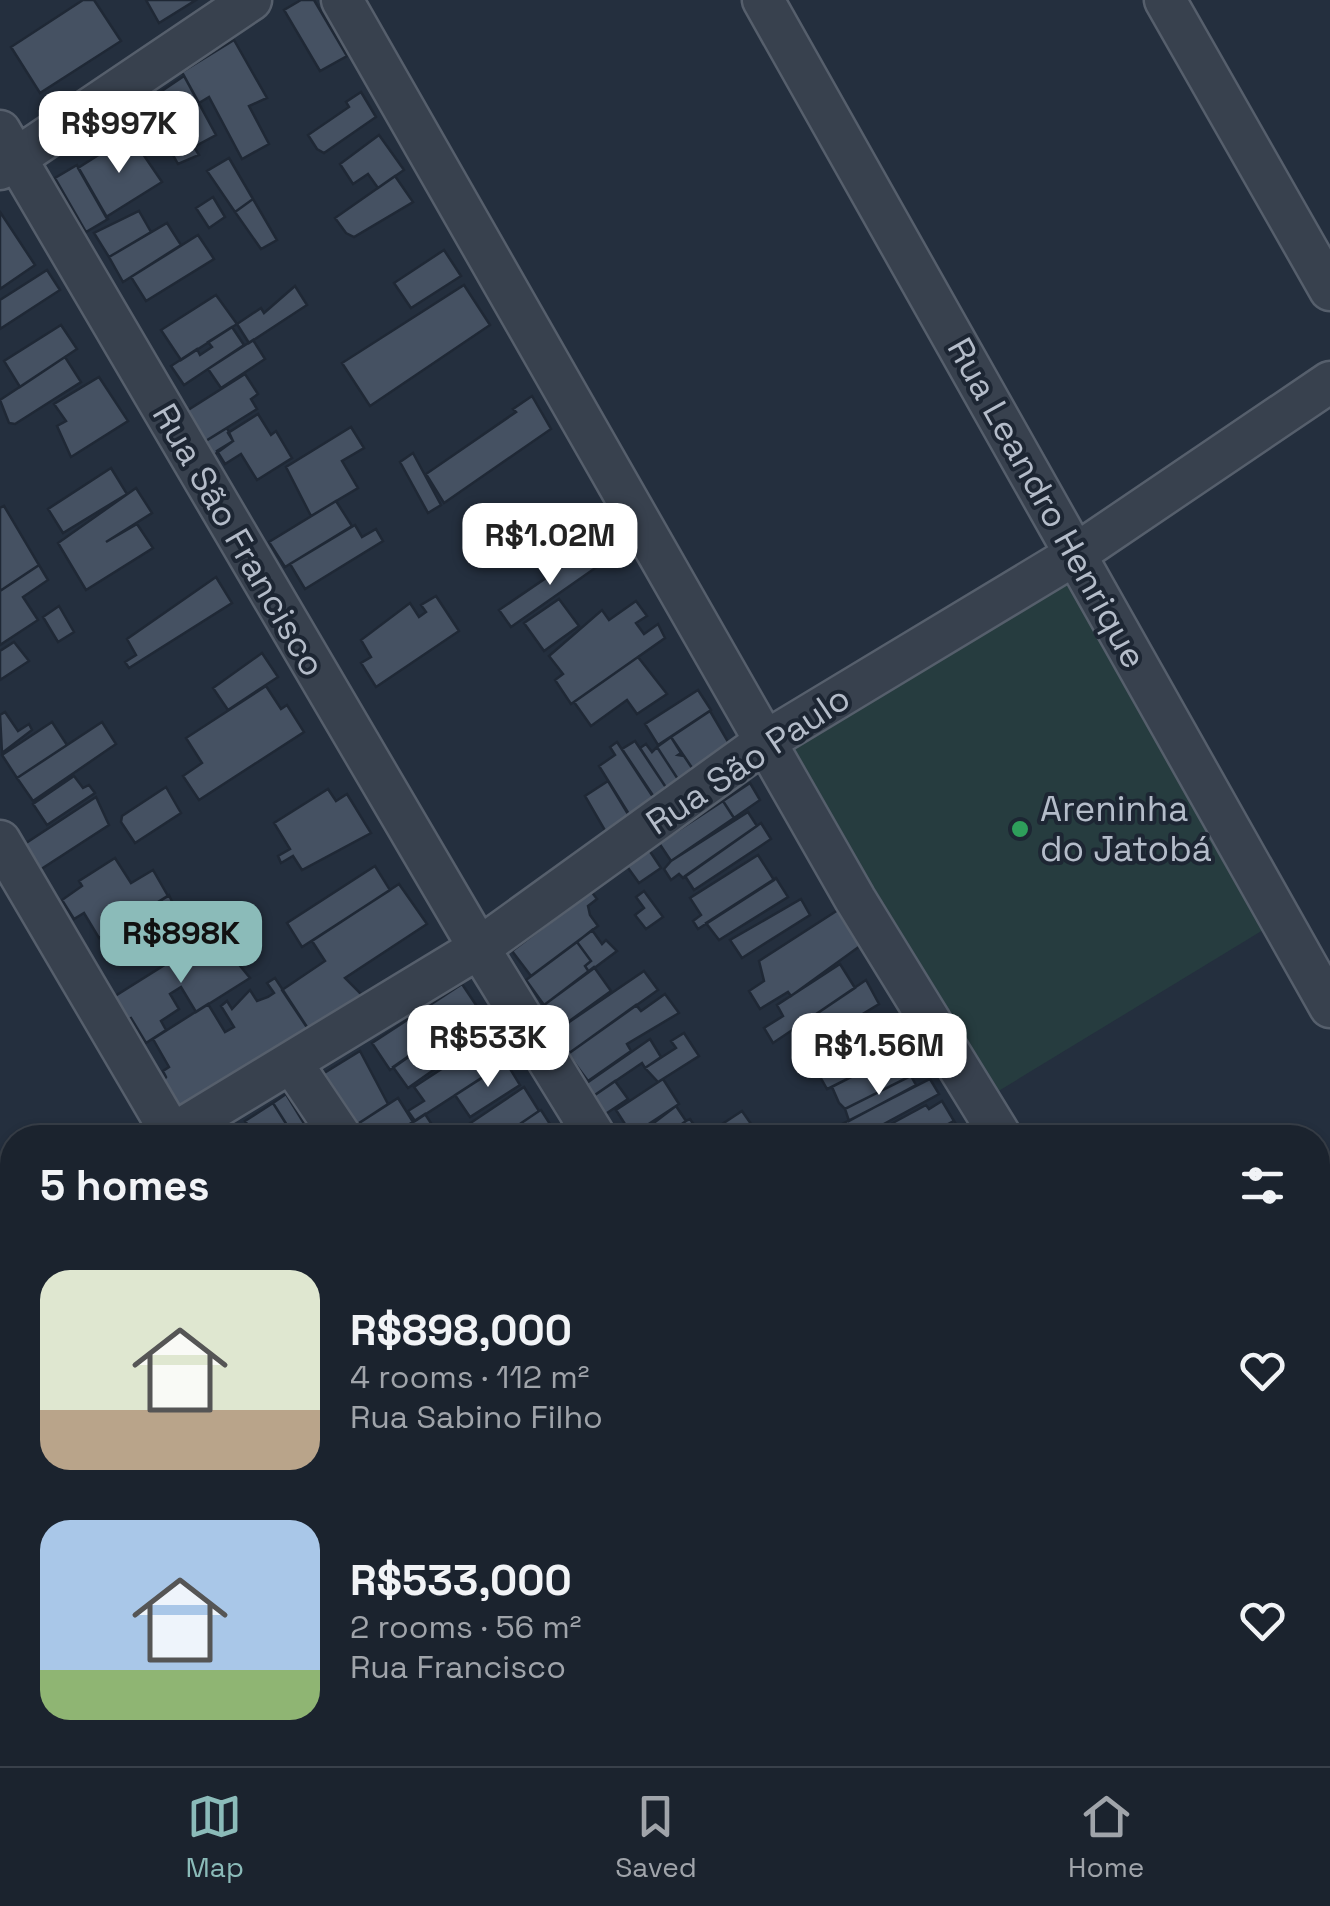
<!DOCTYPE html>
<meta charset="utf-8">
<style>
:root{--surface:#1b232e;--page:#282f3a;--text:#f1f3f6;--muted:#a0a4aa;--line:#39404a;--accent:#8bbbb9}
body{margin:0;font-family:"Space Grotesk",sans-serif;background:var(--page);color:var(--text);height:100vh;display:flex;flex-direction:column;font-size:38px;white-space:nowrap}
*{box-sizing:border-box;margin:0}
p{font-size:32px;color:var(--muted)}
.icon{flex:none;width:55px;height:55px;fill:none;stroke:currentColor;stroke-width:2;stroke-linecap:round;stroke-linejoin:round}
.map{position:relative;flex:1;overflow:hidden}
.drawer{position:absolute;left:0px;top:1125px;width:1330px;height:642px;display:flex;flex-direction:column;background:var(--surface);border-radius:40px 40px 0 0;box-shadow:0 2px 8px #0004,0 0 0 2px var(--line)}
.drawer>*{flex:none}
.price{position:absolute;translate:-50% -85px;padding:0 22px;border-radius:20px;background:#fff;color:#222;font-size:32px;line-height:65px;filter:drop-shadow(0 2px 5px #0008)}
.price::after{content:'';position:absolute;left:50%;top:60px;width:30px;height:22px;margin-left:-15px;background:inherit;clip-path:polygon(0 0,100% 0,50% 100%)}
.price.selected{background:var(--accent);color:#111}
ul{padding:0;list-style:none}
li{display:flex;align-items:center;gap:30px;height:250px;padding:0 40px}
li span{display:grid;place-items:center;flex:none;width:280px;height:200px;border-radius:30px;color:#555}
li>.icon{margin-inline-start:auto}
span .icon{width:120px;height:120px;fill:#fffc;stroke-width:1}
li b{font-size:42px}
h2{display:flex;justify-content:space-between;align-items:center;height:120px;padding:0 40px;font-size:42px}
.tabs{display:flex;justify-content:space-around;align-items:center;height:140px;border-top:2px solid var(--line);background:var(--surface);font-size:28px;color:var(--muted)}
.tabs a{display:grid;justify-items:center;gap:5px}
.tabs .selected{color:var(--accent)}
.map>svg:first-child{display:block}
</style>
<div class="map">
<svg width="1330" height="1766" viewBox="0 0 1330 1766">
<rect width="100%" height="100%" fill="#242f3e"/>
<path fill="#263c3f" d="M1066,567l202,360 -281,171 -205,-358z"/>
<path fill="#455162" stroke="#1f2835" stroke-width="2.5" d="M83,0h11l27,41 -81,52 -29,-46z
M146,0h50l-37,23z
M301,0h13l33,56 -27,15 -36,-61z
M234,40l33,58 -18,8 20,38 -27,15 -33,-62 -10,6 -17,-31z
M184,76l32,59 -22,12 5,8 -21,9 -34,-61z
M361,92l15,25 -52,36 -7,-4 -9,-14 41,-28 -3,-5z
M130,135l32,47 -56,35 -28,-49z
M379,135l25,35 -26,18 -10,-14 -15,10 -13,-20z
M229,158l24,41 -18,13 -28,-41z
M77,165l31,54 -22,13 -31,-54z
M395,176l18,26 -59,35 -8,-4 -11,-15z
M213,197l12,20 -16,11 -13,-20z
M253,199l24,41 -16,9 -26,-37z
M139,211l12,21 -42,25 -15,-24z
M0,212l35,53 -35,24z
M167,223l14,22 -58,37 -14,-25z
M198,235l16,24 -68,42 -15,-24z
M444,250l17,26 -50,32 -17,-25z
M47,270l13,20 -60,39v-29z
M464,285l26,40 -120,81 -28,-43z
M295,286l12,19 -58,38 -12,-19 24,-16 3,5z
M216,295l21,29 -56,36 -20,-30z
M61,325l16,24 -57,38 -16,-26z
M232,327l12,18 -60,40 -13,-19 26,-17 3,6 12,-8 -4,-5z
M253,340l12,19 -44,29 -13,-19z
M65,357l16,25 -66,42 -6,-1 -9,-23z
M245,374l13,20 -7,5 6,10 -53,33 -19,-30z
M99,377l29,44 -57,36 -14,-31 9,-5 -12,-17z
M532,396l19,33 -107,74 -18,-29 90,-62 -3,-3z
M258,414l13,21 5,-4 16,27 -35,22 -16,-26 -16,10 -8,-13 16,-10 -5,-8z
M351,427l13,21 -22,13 16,27 -47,28 -25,-49z
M227,428l6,13 -23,17 -9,-14z
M413,453l28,52 -13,8 -28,-51z
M111,468l16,26 -64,39 -15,-24z
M136,488l16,25 -46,29 31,-18 16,24 -67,42 -28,-47z
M336,501l16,25 -67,41 -16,-25z
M4,506l35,59 -39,26v-83z
M355,525l7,12 14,-8 7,12 -78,48 -15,-25z
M590,548l11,16 -90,63 -12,-17z
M39,565l9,15 -25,17 15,23 -38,25v-54z
M216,577l16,26 -103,65 -4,-6 11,-7 -9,-16z
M436,596l23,35 -83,56 -15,-24 10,-6 -10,-17 49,-37 9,14 7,-5 -5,-7z
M559,599l20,27 -35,25 -20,-28z
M636,601l11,15 -11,7 8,11 14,-10 7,14 -94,66 -16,-24 8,-6 -14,-18 53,-46 7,10z
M59,606l15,26 -16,10 -15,-25z
M14,642l15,19 -29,19v-29z
M262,653l16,24 -50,33 -15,-22z
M638,657l29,37 -30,20 -10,-14 -36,26 -17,-24z
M266,686l15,23 6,-4 17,27 -105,68 -16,-24 19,-13 -16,-25z
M698,690l13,20 -53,35 -13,-21z
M710,711l24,41 -37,23 -26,-38z
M5,712l13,19 11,-7 3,6 -30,23 -2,-38z
M52,722l15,23 -50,33 -15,-23z
M102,722l14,22 -83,57 -16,-23z
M671,737l10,16 -3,2 6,1 14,21 -15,10 -26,-40z
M635,741l36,54 -13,8 -36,-54z
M617,742l40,61 -25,16 -33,-53 16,-11 -5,-8z
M646,744l6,8 5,-5 26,40 -12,8 -31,-47z
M74,776l9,12 6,-3 6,8 -48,32 -14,-21z
M608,781l23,38 -24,15 -22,-38z
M750,783l10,17 -26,18 -11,-17z
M166,787l15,26 -46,30 -14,-21 1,-6z
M328,789l8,12 11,-7 24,39 -69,37 -9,-14 -12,7 -3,-7 12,-7 -16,-26z
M96,797l13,28 -77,50 -15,-26z
M723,801l11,17 -63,43 -12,-18z
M748,812l9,14 -74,52 -4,-4 -8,6 -7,-11 7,-8z
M761,823l10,16 -77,51 -9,-14z
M649,850l12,18 -22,15 -13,-18z
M758,855l16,25 -76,49 -5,-8 8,-6 -11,-17z
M115,858l16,25 22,-13 15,26 -69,42 -15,-25 -10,6 -12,-19 20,-14 -3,-5z
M375,866l15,24 -88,57 -15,-24z
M776,878l12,19 -69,43 -13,-17z
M399,884l28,40 -82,54 20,20 -53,37 -30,-45 43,-29 -13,-20z
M591,891l6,8 -9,7 2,9 8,11 -67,50 -19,-25z
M644,891l19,26 -17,12 -11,-14 9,-7 -8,-11z
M169,895l10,22 -19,12 4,6 -8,5 -3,-6 -39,25 -13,-21z
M801,899l9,16 -68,43 -12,-18z
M838,910l22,36 -69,50 -3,-4 -28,17 -11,-18 15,-10 -5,-20z
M592,930l10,14 4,-4 11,11 -28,21 -4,-6 6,-5 -14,-19z
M214,934l36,44 -54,34 -15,-25 -11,7 9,15 -18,12 5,9 -20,13 -15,-25 -5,2 -14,-22z
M577,942l14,19 -6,5 4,6 -45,33 -18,-25z
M840,964l15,24 -82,55 -9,-15 19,-12 -6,-11z
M594,967l17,24 -61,44 -15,-23z
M644,971l14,19 -93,66 -15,-21z
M275,978l36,55 -133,78 -15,-30 3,-4 -3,-6 6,-4 -16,-28 55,-35 17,28 9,-5 -13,-21 6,-5 5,8 18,-19 7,11 11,-4 6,-4 -7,-10z
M866,980l13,24 -62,38 -3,-4 -6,4 -8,-17z
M462,984l16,24 -88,62 -18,-27z
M665,994l14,19 -52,31 4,7 -43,30 -20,-27 68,-49 5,6z
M853,1020l5,9 6,-3 6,9 -29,16 -3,-7 -13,8 -6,-11z
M459,1021l14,21 -65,46 -15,-21z
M893,1023l15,25 -81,41 -13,-23z
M684,1033l15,23 -41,26 -13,-14 31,-20 -5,-7z
M492,1036l16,25 -93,60 -7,-10 16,-10 -10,-14z
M650,1039l11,18 -16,11 -3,-5 -53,36 -8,-12z
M908,1048l12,23 -75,38 -6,-6 -7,-16z
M360,1051l28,53 -35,23 -32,-52z
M506,1062l14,23 -50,32 -15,-22z
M911,1076l5,9 -67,36 -4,-12z
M663,1079l16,25 -47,31 -16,-25z
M930,1079l9,15 -81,44h-13l-5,-13z
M615,1081l13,18 -27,18 -12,-18z
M524,1087l15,24 -40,27h-38l-4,-6z
M286,1094l19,31 -13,8 -19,-30z
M398,1098l15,24 -23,16h-30l-7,-11z
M942,1101l12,20 -32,17h-57l61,-33 3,4z
M273,1103l19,30 -8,5h-27l-12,-17z
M676,1106l10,15 -24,17h-28z
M541,1110l16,25 -58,3 40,-27z
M742,1111l14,20 -9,7h-46z
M425,1114l15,23 -37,1 -4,-7z
M690,1119l10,15 -38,4 24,-17z
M954,1121l7,12 -9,5h-30z
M12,1436v23l-12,6v-22z
M12,1459v22l-10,6 -2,-22z
M12,1571v34l-5,3 -7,-14v-16z
M12,1747v8h8l7,11h-27v-12z
M351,1755h42l-14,11h-36l-2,-3z
M397,1755h45l-14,11h-45z
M446,1755h39l-14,11h-16z
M485,1755h11l9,11h-34z
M578,1755h31l4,5 -7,6h-20z
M727,1755h18l9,11 -39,-3z
M777,1755h81l-16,11h-57z
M870,1755h18l5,7 -32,4z
M937,1755h22l-7,11h-23z
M1114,1755h27l-9,11h-27z
M1143,1755h73l14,11h-73z
M1216,1755h72l6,4 -6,7h-58z"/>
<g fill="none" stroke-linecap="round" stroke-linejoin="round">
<g stroke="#565f6c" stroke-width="45">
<path id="minor" d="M342,0l513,899 147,239
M763,0l567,1007
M1165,0l165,290
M0,131l479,817 117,190
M0,169l251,-169
M0,841l172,293
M293,1065l49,73
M166,1138l313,-190 287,-207 310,-187 254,-172
M0,1242l12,-8
M0,1310l12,18
M1318,1372l12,-8
M1318,1443l12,-9
M1318,1546l12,10
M0,1709l12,-7
M294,1755l7,11
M654,1766l16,-11
M1044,1766l10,-11"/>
</g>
<use href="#minor" stroke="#38414e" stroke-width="40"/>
</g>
<circle fill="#2e9e5b" stroke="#1d2633" stroke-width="4" cx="1020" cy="829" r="10"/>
<g text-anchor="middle" stroke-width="8" stroke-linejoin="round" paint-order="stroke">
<g font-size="35" fill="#b4bcc9" stroke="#1d2633">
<text transform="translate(1047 503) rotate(61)" y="12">Rua Leandro Henrique</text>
<text transform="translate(239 540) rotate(60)" y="12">Rua São Francisco</text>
<text transform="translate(748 760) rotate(-34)" y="12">Rua São Paulo</text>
</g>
<g font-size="35" fill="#b4bcc9" stroke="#1d2633" text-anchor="start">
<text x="1040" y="821">Areninha<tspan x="1040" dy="40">do Jatobá</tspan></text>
</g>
</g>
</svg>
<b class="price" style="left:119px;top:176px">R$997K</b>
<b class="price" style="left:550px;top:588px">R$1.02M</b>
<b class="price selected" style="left:181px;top:986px">R$898K</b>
<b class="price" style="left:488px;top:1090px">R$533K</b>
<b class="price" style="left:879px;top:1098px">R$1.56M</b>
<section class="drawer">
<h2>5 homes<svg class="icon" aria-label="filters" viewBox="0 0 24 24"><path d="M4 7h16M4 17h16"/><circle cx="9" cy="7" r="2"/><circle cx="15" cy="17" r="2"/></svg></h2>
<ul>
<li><span style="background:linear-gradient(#dfe7d0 70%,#b9a48a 0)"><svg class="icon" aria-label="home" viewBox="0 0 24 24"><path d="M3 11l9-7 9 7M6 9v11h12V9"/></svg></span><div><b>R$898,000</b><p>4 rooms · 112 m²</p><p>Rua Sabino Filho</p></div><svg class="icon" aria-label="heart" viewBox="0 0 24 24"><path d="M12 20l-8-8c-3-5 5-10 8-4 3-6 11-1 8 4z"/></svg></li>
<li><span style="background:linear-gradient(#a9c7e8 75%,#8fb573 0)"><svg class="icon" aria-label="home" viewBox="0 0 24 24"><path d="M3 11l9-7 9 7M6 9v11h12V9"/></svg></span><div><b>R$533,000</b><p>2 rooms · 56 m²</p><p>Rua Francisco</p></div><svg class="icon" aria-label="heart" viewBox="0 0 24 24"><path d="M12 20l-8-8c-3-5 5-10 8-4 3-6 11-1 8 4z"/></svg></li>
</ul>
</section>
</div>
<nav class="tabs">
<a class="selected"><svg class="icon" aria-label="map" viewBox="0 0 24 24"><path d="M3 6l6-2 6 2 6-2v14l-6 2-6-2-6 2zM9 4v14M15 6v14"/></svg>Map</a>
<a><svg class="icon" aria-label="saved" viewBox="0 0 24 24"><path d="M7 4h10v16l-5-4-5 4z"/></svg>Saved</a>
<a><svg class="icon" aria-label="home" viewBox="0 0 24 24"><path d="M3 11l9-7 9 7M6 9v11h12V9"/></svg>Home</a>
</nav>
